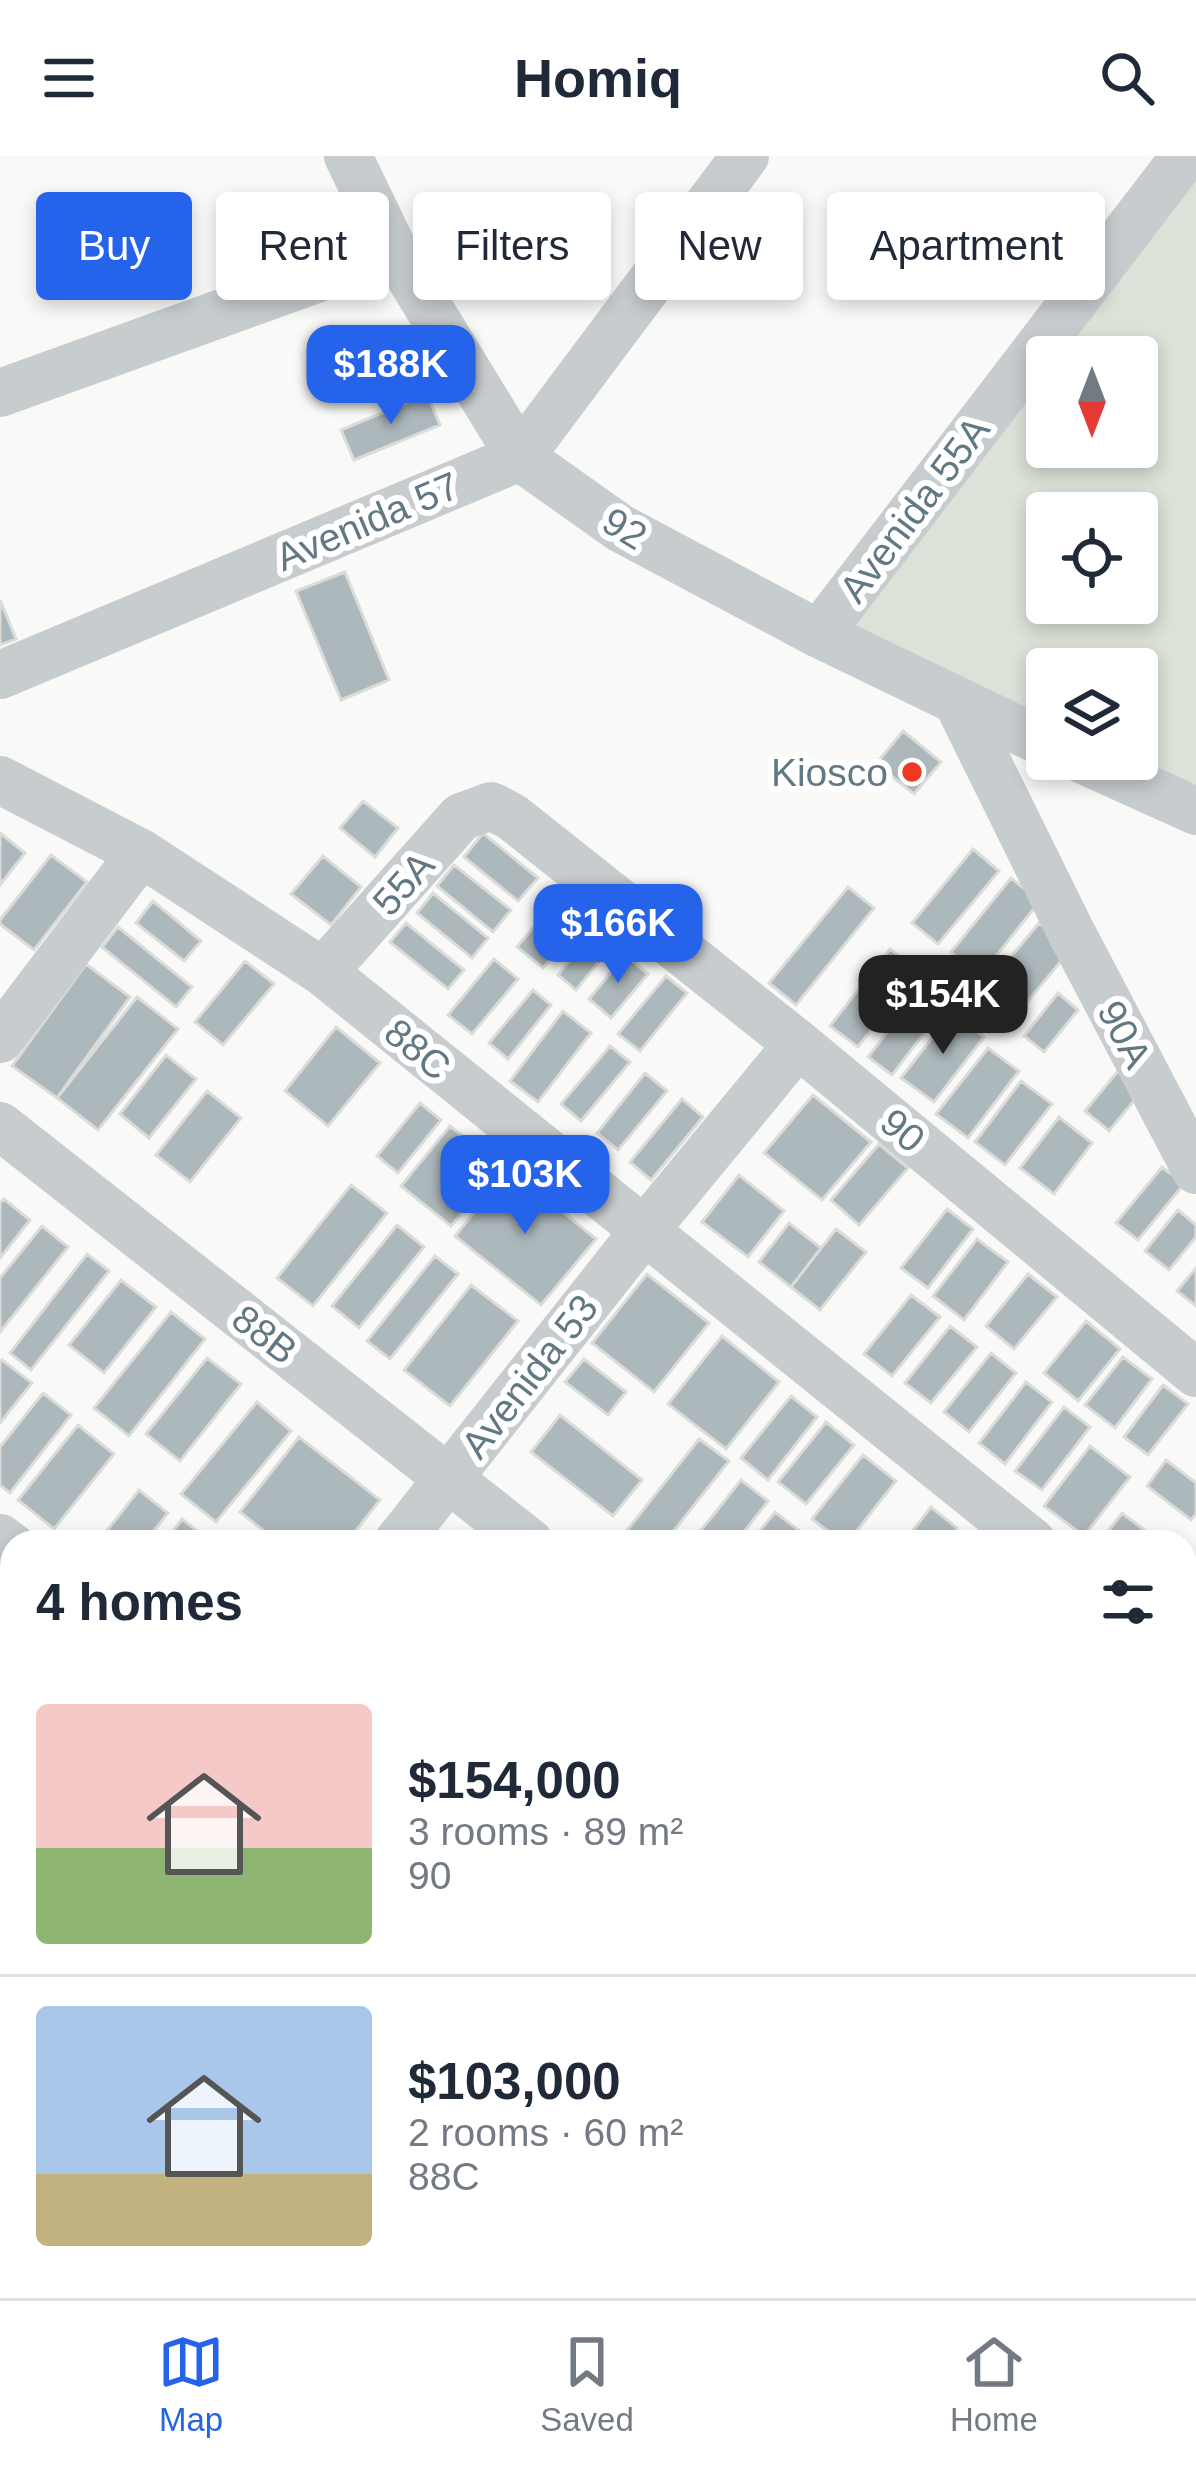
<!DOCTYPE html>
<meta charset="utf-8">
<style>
:root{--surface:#fff;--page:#f6f6f7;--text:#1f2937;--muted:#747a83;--line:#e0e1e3;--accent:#2563eb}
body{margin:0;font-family:Helvetica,sans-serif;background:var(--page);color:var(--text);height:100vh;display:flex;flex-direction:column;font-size:45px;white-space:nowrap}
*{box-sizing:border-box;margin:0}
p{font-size:39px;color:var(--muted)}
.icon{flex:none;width:66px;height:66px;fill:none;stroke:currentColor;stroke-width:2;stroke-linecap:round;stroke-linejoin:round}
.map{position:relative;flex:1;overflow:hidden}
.details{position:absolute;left:0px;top:1374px;width:1197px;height:768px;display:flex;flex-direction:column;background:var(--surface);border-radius:36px 36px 0 0;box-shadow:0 6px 18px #0003}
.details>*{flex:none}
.guide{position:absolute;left:36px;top:36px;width:1125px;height:108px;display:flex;gap:24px}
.needle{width:78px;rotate:180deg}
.buttons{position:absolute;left:1026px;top:180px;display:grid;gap:24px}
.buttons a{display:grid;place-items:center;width:132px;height:132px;border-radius:12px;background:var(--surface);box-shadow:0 6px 18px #0003;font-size:60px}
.price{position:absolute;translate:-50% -102px;padding:0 27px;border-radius:24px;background:var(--accent);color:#fff;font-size:39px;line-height:78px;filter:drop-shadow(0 3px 6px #0008)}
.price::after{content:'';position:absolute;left:50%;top:72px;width:36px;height:27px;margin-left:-18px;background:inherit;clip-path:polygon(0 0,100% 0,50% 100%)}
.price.selected{background:#222;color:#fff}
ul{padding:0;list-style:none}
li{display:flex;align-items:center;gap:36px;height:300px;padding:0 36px}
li+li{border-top:3px solid var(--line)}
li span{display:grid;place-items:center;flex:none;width:336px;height:240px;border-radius:12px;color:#555}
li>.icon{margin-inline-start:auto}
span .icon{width:144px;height:144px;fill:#fffc;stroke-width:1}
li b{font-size:51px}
h2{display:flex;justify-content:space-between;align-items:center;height:144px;padding:0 36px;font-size:51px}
.tag{padding:0 42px;border-radius:12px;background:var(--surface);box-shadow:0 6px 18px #0003;font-size:42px;line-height:108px}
.tag.selected{background:var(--accent);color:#fff}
header{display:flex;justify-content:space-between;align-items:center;height:156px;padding:0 36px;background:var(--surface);font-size:54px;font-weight:700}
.tab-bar{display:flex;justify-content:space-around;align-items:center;height:168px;border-top:3px solid var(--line);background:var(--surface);font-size:33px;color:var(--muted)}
.tab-bar a{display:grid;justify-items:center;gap:6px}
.tab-bar .selected{color:var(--accent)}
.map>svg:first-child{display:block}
</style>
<header><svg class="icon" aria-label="menu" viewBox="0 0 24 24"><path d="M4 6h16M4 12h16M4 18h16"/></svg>Homiq<svg class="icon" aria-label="search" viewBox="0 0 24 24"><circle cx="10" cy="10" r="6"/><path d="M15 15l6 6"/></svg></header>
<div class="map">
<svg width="1196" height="2142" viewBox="0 0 1196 2142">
<rect width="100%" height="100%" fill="#f9f9f7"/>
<path fill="#e7e9e8" d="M479,2130h394l15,12h-411z"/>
<path fill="#dce2d7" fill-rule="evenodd" d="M1196,0v655l-59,-52v-90h-90v75l-228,-110zM1047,201h90v90h-90zM1047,357h90v90h-90z"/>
<path fill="#adb8bc" stroke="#dbdbd9" stroke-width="3" d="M427,238l13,31 -86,35 -13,-30z
M345,416l44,108 -48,20 -45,-109z
M0,444l16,39 -16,6z
M903,575l38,31 -27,32 -38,-30z
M363,645l35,27 -23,29 -35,-29z
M0,677l25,20 -25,32z
M483,677l55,45 -20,23 -54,-44z
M973,693l26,22 -61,73 -26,-21z
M51,699l36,27 -53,68 -34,-26v-4z
M323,700l38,31 -30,38 -40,-31z
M454,709l57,45 -18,22 -56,-46z
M1011,722l29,23 -60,75 -29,-24z
M848,731l26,21 -78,97 -27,-22z
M433,737l55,45 -16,20 -55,-45z
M558,741l26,21 -41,50 -26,-21z
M153,745l48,40 -17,20 -48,-38z
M406,767l58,47 -16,19 -58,-47z
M1039,767l32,26 -48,58 -32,-26z
M597,770l19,15 -40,49 -18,-15z
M118,771l74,60 -16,20 -74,-60z
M890,793l27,21 -59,77 -28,-21z
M625,799l23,19 -37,44 -22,-19z
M494,803l24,20 -46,55 -24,-19z
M245,805l29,23 -51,61 -28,-23z
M86,808l44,33 -73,101 -45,-32z
M666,820l21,17 -47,58 -22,-17z
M929,823l23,18 -60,78 -24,-18z
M533,834l18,15 -43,54 -19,-16z
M1058,837l20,17 -34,42 -20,-16z
M137,841l41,32 -80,101 -41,-32z
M563,855l28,22 -53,69 -28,-21z
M952,856l32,25 -50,65 -33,-24z
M336,871l44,36 -52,63 -43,-35z
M610,890l20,16 -49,59 -20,-17z
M988,892l31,23 -51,67 -32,-24z
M166,899l30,24 -47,59 -29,-24z
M1118,915l24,20 -33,40 -24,-20z
M645,917l22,18 -49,59 -21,-17z
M1021,925l31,23 -47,61 -30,-23z
M207,935l34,27 -51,64 -34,-27z
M813,939l58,47 -49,58 -58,-47z
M682,943l21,18 -52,63 -21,-18z
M420,947l21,17 -43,53 -21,-17z
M1059,961l33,26 -38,51 -34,-26z
M450,970l51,40 -50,60 -50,-40z
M879,988l29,24 -49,57 -28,-25z
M1162,1011l22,17 -46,56 -22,-17z
M510,1013l86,70 -55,66 -86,-69z
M739,1019l45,36 -36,46 -46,-35z
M351,1029l36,28 -74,93 -36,-28z
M4,1043l26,21 -30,38v-55z
M947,1053l26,20 -45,59 -27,-20z
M1178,1054l18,15v12l-27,33 -24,-19z
M789,1067l32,25 -30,39 -32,-25z
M397,1069l27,22 -65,81 -27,-22z
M42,1070l26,21 -68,85v-54z
M836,1073l30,23 -46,58 -29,-23z
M977,1083l31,23 -44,58 -31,-24z
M87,1098l22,17 -78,99 -21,-17z
M435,1100l23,18 -68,85 -23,-18z
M1196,1112v38l-19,-15z
M647,1118l62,49 -55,69 -62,-49z
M1028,1118l29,23 -43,52 -28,-23z
M121,1124l35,27 -52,66 -35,-28z
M471,1129l47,36 -68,85 -46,-36z
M911,1139l29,22 -48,59 -28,-22z
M171,1156l34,27 -76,97 -35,-28z
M1086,1165l34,28 -42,52 -34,-28z
M950,1170l27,21 -46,56 -26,-20z
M722,1180l57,46 -53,67 -58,-45z
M991,1197l25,20 -47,59 -25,-20z
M1123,1201l29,22 -37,49 -30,-23z
M207,1202l34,26 -61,77 -34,-27z
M584,1203l42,33 -18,23 -43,-33z
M2,1204l30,23 -32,40v-61z
M1026,1226l26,20 -47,62 -26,-21z
M1163,1229l25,19 -40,51 -24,-18z
M43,1237l28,22 -61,78 -10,-8v-38z
M791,1240l26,21 -49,63 -27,-22z
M257,1246l34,29 -75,91 -35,-28z
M1064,1251l26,20 -48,63 -27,-19z
M560,1259l82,65 -29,36 -82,-64z
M826,1266l28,23 -48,59 -28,-22z
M78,1269l36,29 -60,75 -36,-29z
M299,1281l81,63 -33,42h-69l-38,-30z
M699,1283l30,22 -64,81h-29l-11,-9z
M1090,1290l40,31 -46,59 -40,-30z
M863,1299l33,26 -48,61h-6l-30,-23z
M1166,1304l30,23v31l-5,6 -44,-34z
M741,1324l27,21 -32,41h-44z
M139,1334l29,23 -23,29h-47z
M931,1351l26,21 -11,14h-42z
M775,1356l31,24 -5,6h-50z
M1122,1357l38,29h-60z
M182,1363l23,18 -4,5h-36z
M0,1440l12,10v34l-12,15z
M12,1506v47l-12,-10v-22z
M11,1554l1,1v50l-12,-9v-28z
M1185,1576l11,8v83l-11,-9z
M0,1616l12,10 -12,17z
M1185,1717l11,8v50l-11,14z
M0,1772l12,2v57l-12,-3z
M0,1846l12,3v34l-12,-2z
M0,1895l12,3v48l-12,-3z
M0,1957l12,2v36l-12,-2z
M0,2058l10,3 -9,43 -1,-1z
M13,2130h24l14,3 -2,9h-39z
M214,2130l39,6 -1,6h-40z
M273,2130h25l-3,12h-25z
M380,2130h54l-2,10z
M497,2130h65l-3,12z
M583,2130h78l-2,12h-78z
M978,2130h62l-9,12h-37z"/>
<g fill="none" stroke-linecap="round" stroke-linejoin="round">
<g stroke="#babfc2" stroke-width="68">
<path id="major" d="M1185,2056l11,-14
M1120,2142l9,-12"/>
</g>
<path stroke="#c7cccf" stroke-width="48" d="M348,0l46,95 126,206 100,71 199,106 228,110
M0,237l394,-142
M819,478l366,-478
M0,519l520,-218 225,-301
M958,547l113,229 125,238
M1081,603l115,52
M0,624l141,73 182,119 709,570
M323,816l138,-155 30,-11 21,11 286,227 398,329
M0,883l141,-186
M0,970l529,416
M0,1382l12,9
M398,1386l246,-311 154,-187
M1185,1446l11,-14
M0,1691l12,-7
M1185,1908l11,9
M715,2130l1,12
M925,2130l16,12
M162,2142l3,-12
M455,2142l3,-12"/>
<use href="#major" stroke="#fff" stroke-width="63"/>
</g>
<circle fill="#ef3821" stroke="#fff" stroke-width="4.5" cx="912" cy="616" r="12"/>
<g text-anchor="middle" stroke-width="12" stroke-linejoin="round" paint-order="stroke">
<g font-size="39" fill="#627984" stroke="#fff">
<text transform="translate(914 353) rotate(-53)" y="14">Avenida 55A</text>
<text transform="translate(367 365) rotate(-23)" y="14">Avenida 57</text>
<text transform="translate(625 372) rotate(31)" y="14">92</text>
<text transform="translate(403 727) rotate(-48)" y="14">55A</text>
<text transform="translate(1125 878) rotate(62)" y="14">90A</text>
<text transform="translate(418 893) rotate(39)" y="14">88C</text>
<text transform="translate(903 974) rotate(40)" y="14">90</text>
<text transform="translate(265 1178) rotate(38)" y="14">88B</text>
<text transform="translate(529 1220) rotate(-52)" y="14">Avenida 53</text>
</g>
<g font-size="39" fill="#627984" stroke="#fff" text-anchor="end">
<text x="888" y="630">Kiosco</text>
</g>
</g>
</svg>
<div class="buttons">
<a><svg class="needle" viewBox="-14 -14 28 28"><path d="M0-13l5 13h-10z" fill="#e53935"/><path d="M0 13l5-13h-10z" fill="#747a83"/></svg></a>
<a><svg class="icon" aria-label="locate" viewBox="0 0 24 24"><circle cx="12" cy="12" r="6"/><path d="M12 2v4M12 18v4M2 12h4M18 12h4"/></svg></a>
<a><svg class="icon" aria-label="layers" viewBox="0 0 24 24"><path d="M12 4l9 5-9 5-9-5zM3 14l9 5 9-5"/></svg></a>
</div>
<b class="price" style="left:391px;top:271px">$188K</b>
<b class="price" style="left:618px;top:830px">$166K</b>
<b class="price selected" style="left:943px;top:901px">$154K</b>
<b class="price" style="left:525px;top:1081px">$103K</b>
<div class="guide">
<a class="tag selected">Buy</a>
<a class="tag">Rent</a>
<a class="tag">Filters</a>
<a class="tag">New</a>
<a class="tag">Apartment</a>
</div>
<section class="details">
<h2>4 homes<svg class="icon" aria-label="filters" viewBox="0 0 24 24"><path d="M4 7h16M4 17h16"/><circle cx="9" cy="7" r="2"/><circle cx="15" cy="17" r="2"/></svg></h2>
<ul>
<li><span style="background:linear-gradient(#f6c9c9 60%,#8fb573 0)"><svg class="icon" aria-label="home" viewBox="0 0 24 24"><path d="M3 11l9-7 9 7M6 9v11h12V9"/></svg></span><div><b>$154,000</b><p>3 rooms · 89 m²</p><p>90</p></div></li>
<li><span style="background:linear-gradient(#a9c7e8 70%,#c2b280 0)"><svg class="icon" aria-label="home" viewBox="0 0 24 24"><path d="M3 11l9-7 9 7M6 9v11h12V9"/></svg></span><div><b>$103,000</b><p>2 rooms · 60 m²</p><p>88C</p></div></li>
</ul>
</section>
</div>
<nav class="tab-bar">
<a class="selected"><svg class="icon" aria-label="map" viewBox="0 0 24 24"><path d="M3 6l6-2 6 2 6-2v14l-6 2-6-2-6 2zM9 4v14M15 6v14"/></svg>Map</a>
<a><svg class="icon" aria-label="saved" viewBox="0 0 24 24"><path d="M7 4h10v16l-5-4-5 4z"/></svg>Saved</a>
<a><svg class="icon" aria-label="home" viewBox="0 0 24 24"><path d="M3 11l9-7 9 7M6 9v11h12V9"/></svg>Home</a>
</nav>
